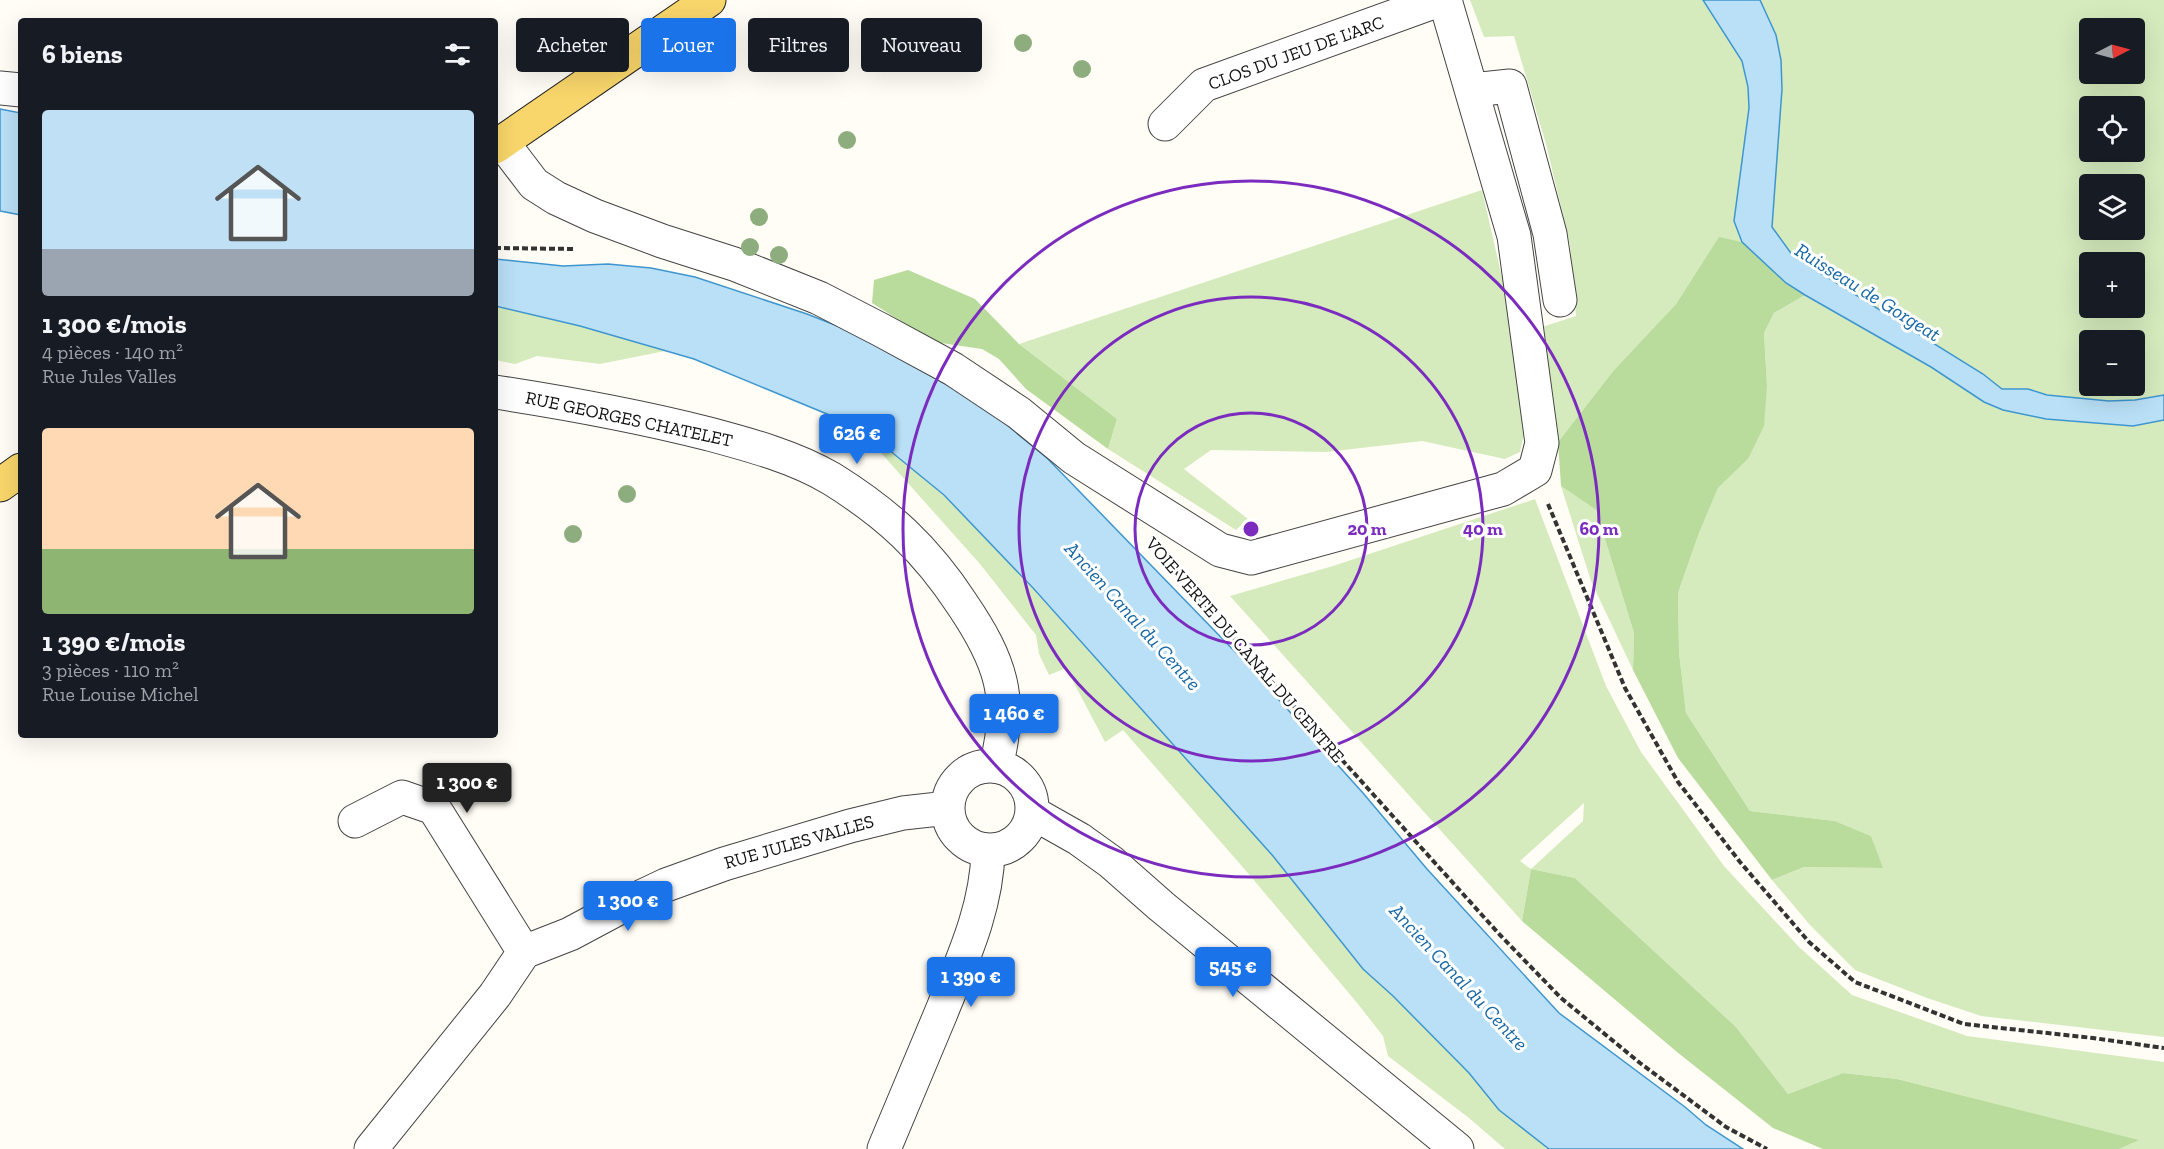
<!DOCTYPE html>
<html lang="fr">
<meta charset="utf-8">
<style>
:root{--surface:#171b24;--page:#242831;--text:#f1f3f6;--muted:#9ea1a6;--accent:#1a73e8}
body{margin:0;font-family:"Zilla Slab",serif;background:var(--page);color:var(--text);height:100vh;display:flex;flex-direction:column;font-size:22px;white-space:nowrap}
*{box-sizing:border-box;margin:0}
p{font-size:20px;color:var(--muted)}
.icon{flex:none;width:33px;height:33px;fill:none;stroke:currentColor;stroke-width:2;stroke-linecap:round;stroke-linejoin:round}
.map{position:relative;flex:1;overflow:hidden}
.sheet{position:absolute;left:18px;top:18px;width:480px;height:720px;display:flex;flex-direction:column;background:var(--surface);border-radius:6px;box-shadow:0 6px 24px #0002}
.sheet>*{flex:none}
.top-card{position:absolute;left:516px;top:18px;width:570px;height:54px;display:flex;gap:12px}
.needle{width:39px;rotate:84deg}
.tools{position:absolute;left:2079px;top:18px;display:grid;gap:12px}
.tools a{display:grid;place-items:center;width:66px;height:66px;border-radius:6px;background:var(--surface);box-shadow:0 6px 24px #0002;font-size:30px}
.price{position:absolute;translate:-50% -51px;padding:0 14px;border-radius:6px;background:var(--accent);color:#fff;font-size:20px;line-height:39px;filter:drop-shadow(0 2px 3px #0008)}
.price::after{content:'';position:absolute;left:50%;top:36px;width:18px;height:14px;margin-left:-9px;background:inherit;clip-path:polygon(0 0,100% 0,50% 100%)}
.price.selected{background:#222;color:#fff}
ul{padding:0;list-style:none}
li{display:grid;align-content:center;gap:12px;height:318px;padding:0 24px}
li span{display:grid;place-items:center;height:186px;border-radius:6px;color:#555}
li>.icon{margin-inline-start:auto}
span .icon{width:108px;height:108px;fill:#fffc;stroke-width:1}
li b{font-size:26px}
h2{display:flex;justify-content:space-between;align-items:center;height:72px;padding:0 24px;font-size:26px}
.chip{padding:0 21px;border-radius:6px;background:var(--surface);box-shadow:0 6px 24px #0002;font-size:21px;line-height:54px}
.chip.selected{background:var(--accent);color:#fff}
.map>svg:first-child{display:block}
</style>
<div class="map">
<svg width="2164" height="1149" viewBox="0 0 2164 1149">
<rect width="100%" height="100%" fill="#fffdf5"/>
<path fill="#d5ebbd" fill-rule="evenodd" d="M1470,0h233l39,61 6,26 1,21 -15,113 8,21 -23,-4 -43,66 -62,66 -56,72 -16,-115 34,-11 -6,-71 -24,-101 -32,-108 -30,1z
M1760,0h404v395l-29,5 -26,1 -62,-6 -19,-6h-26l-19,-15 -190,-118 -21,-29 10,-138 -1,-29 -11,-40zM2090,28h44v46h-44zM2090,106h44v46h-44zM2090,184h44v46h-44zM2090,262h44v46h-44zM2090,340h44v46h-44z
M1482,190l34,149 10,86 -6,27 -15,7 -83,-18 -96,11 -115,-2 -27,19 64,50 -12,11 -128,-81 9,-30 -98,-75z
M1805,295l126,72 53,35 19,8 43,9 87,7 31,-6v617l-183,-21 -54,-18 -72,-28 -45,-45 -38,-45 32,-13 78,1 -11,-32 -36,-15 -85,-10 -64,-98 -7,-61 -1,-59 21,-60 19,-45 30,-29 19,-73 -3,-53 10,-20z
M495,306l85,20 85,25 -65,13 -63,-8 -22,8 -20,-4z
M866,436c40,25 75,56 109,89l298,331 90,113 30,27 76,77 30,37 50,39h-44l-36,-31 -81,-62 -5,-20 -25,-32 -111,-132 -124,-142 -18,12 -39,-74 -17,7 -10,-21 -3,-19 -56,-71z
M1561,486l35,24 38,123 -1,37 -42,-89z
M1535,499l71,187 35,66 83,114 75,81 53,48 115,41 197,26v87h-45l19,-9 -241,-61 -54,-6 -55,21 -52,-67 -161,-149 -44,-9 -9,52 -292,-325 103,-30zM1584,803l-1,18 -52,48 -11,-8z"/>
<path fill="#b9dc9c" d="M1719,237l23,5 44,41 19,12 -31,18 -10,20 3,53 -3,40 -16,33 -30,29 -19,45 -21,60 1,59 7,61 64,98 85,10 36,15 12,32 -79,-1 -32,13 -94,-122 -45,-88 1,-37 -38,-123 -35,-24 -3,-44 56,-72 62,-66z
M908,270l67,29 44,45 98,75 -9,30 -82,-60 -27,-30 -17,-10 -48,-7 -62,-39 2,-23z
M1531,869l44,9 161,149 52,67 55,-21 54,6 242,61 -20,9h-296l-50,-21 -96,-76 -155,-131z"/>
<path fill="#b9e0f7" stroke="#3f96cf" stroke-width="1.5" d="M1703,0h57l16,35 5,25 1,29 -10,138 21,29 190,118 19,15h26l19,6 62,6 26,-1 29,-5v25l-31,6 -87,-7 -43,-9 -19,-8 -53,-35 -126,-72 -19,-12 -44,-41 -8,-21 15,-113 -1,-21 -6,-26z
M0,109l21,4v102l-21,-4z
M495,259l68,7 45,-2 43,4 44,9 112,37 33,13 35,16 109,63 63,52 196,202 120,133 64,76 132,144 126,94 21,18 37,24h-194l-50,-39 -30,-37 -76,-77 -30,-27 -90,-113 -240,-268 -89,-93 -55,-45 -50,-31 -145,-60 -114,-33 -85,-20z"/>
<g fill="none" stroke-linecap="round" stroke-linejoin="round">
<g stroke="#444" stroke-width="35">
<path id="minor" d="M0,88l21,2
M1472,90l38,-4 40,148 10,66
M1165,124l39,-39 235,-85
M502,142l32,42 22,14 39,18 67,25 72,23 85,34 62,32 72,39 66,44 55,45 146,92 31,8 252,-69 32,-19 7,-27 -28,-207 -69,-236
M495,392c72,11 143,24 214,42 41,11 86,23 123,45 56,35 94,70 130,125 38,56 52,94 34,162
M948 808a42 42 0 1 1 84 0a42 42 0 1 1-84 0Z
M1033,813l46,26 32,23 50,44 296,243
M355,821l47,-24 32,11 90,144
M371,1149l124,-154 29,-43 46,-18 60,-32 36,-17 58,-21 126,-38 53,-13 45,-5
M884,1149c19,-45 38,-91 57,-136 21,-52 46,-105 47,-162"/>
</g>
<g stroke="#222" stroke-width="35">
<path id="major" d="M495,147l214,-147
M0,485l21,-15"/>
</g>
<path stroke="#333" stroke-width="4" stroke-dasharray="6 3" stroke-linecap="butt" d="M495,248l80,1
M1548,504l77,184 53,94 62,80 69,80 46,40 109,42 129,14 71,10
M1169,564l101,116 230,255 61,63 79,65 86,64 41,22"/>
<use href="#minor" stroke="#fff" stroke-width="33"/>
<use href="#major" stroke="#f9d66b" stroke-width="33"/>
</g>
<g fill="#8dad7f">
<circle cx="1023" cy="43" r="9"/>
<circle cx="1082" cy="69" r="9"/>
<circle cx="847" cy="140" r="9"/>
<circle cx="759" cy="217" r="9"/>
<circle cx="750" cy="247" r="9"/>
<circle cx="779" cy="255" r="9"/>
<circle cx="627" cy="494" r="9"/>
<circle cx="573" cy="534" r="9"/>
</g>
<g fill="none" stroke="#7b2cbf" stroke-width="3">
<circle cx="1251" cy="529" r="116"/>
<circle cx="1251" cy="529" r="232"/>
<circle cx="1251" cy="529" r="348"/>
</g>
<g text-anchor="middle" stroke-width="6" stroke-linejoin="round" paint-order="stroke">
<g font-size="18" fill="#111" stroke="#fff">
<text transform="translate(1296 53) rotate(-20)" y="6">CLOS DU JEU DE L'ARC</text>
<text transform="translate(629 419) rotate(12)" y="6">RUE GEORGES CHATELET</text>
<text transform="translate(1245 650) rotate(49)" y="6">VOIE VERTE DU CANAL DU CENTRE</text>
<text transform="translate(799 842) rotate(-16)" y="6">RUE JULES VALLES</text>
</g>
<g font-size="20" font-style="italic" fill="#1768a6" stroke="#fff">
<text transform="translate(1868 292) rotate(32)" y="7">Ruisseau de Gorgeat</text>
<text transform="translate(1133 616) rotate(48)" y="7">Ancien Canal du Centre</text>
<text transform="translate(1459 977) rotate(47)" y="7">Ancien Canal du Centre</text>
</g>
</g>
<circle cx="1251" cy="529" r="9" fill="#7b2cbf" stroke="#fff" stroke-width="3"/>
<g font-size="18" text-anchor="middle" font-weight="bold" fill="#7b2cbf" stroke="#fff" stroke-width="6" stroke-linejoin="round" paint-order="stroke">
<text x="1367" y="535">20 m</text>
<text x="1483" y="535">40 m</text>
<text x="1599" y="535">60 m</text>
</g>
</svg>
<div class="tools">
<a><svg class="needle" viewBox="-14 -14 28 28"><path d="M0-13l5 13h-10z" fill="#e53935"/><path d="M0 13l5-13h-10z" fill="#9ea1a6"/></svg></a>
<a><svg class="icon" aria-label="locate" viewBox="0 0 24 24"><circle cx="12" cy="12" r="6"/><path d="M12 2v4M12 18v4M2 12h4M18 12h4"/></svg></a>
<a><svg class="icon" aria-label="layers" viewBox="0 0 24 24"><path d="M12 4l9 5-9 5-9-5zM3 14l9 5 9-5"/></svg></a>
<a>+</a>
<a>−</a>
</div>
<b class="price" style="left:857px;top:465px">626 €</b>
<b class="price" style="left:1014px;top:745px">1 460 €</b>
<b class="price selected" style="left:467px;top:814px">1 300 €</b>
<b class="price" style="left:628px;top:932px">1 300 €</b>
<b class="price" style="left:1233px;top:998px">545 €</b>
<b class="price" style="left:971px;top:1008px">1 390 €</b>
<div class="top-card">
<a class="chip">Acheter</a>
<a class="chip selected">Louer</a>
<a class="chip">Filtres</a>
<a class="chip">Nouveau</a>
</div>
<section class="sheet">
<h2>6 biens<svg class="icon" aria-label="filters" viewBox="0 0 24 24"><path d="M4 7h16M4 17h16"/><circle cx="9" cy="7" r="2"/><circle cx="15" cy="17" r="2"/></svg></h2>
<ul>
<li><span style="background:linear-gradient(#bfe0f5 75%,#9aa5b1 0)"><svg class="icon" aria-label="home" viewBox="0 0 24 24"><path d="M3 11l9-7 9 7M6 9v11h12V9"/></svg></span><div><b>1 300 €/mois</b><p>4 pièces · 140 m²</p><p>Rue Jules Valles</p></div></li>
<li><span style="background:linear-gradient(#ffd9b3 65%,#8fb573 0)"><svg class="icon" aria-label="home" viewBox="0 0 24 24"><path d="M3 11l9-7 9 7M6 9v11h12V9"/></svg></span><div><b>1 390 €/mois</b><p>3 pièces · 110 m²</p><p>Rue Louise Michel</p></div></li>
</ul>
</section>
</div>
